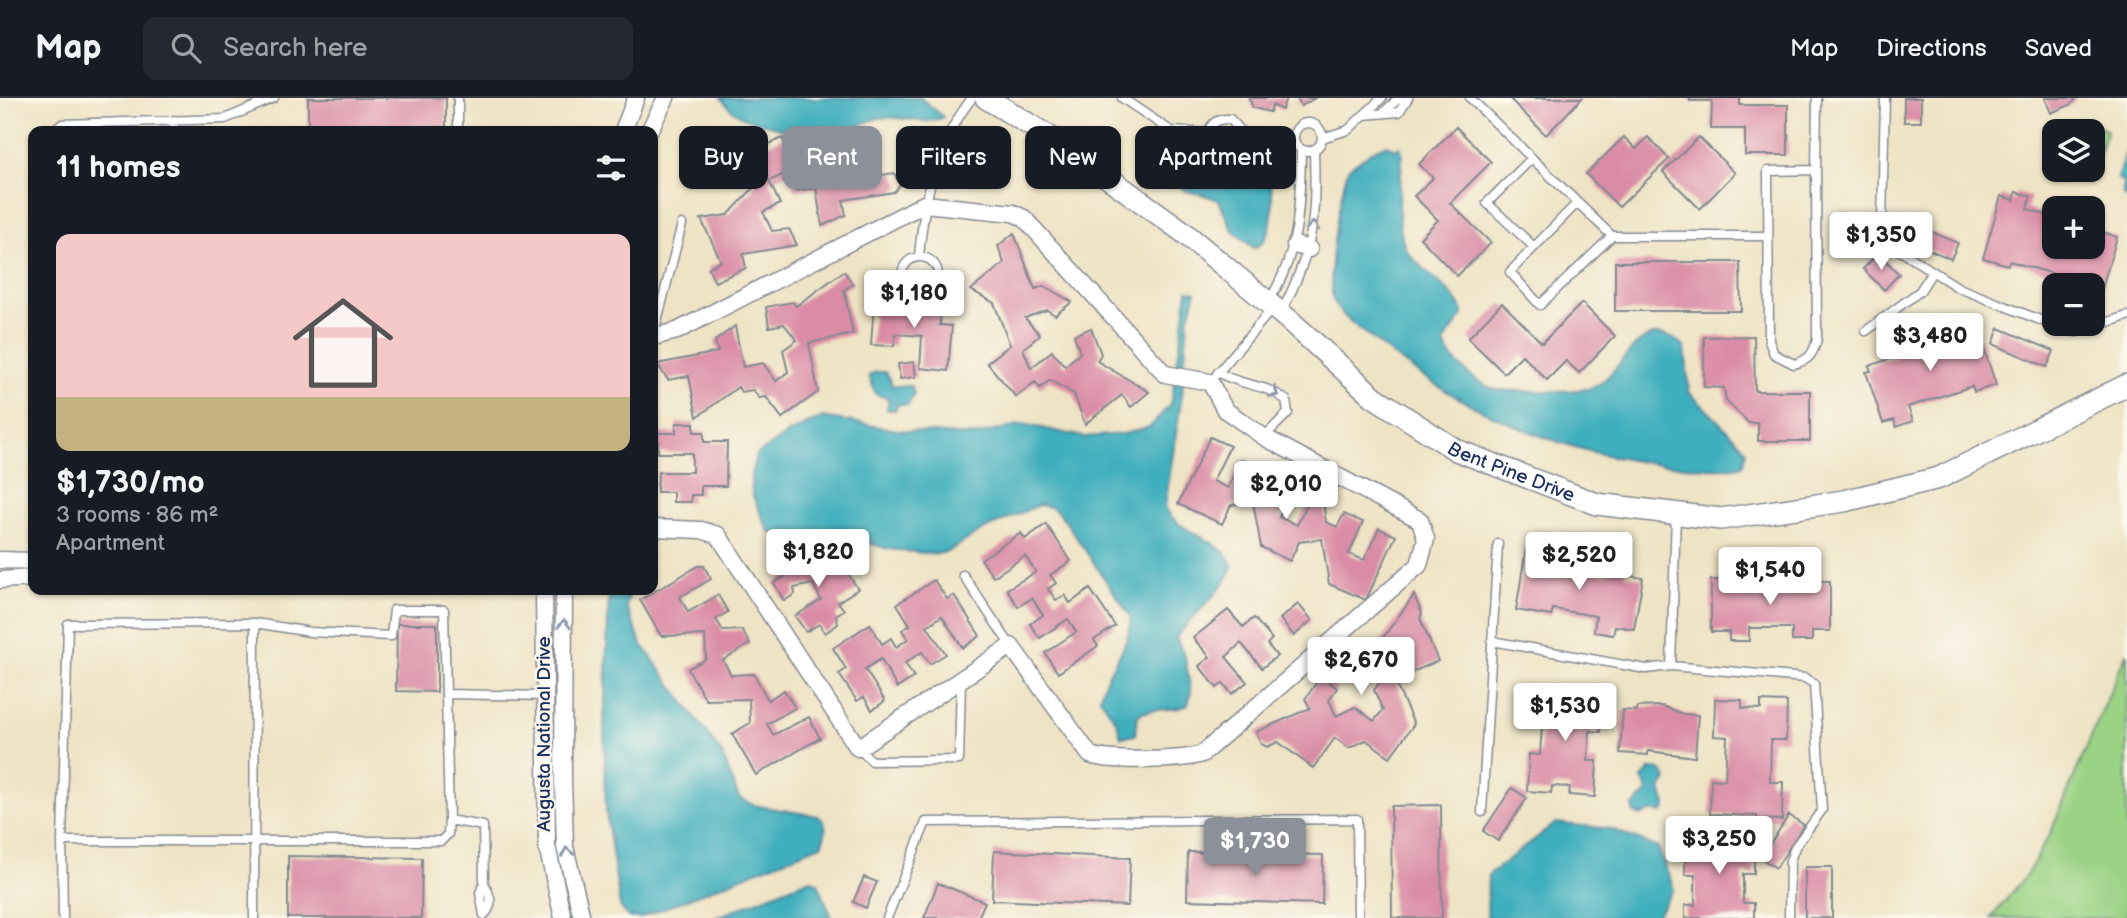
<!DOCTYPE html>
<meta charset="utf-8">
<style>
:root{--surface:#171b24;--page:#242831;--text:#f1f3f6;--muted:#9ea1a6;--line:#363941;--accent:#8c9099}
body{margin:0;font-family:"Balsamiq Sans",sans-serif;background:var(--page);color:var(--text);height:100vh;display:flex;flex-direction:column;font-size:26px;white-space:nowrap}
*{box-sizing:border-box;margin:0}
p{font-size:23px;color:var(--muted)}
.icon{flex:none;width:38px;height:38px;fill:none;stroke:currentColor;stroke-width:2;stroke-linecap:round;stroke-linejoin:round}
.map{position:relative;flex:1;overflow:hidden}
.side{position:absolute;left:28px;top:28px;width:630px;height:469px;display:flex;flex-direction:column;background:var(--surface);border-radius:14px;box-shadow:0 2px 5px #0004}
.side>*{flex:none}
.guide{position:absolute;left:679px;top:28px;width:665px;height:63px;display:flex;gap:14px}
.controls{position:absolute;left:2042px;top:21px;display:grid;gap:14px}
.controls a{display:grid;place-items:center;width:63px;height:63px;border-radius:14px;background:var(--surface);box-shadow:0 2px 5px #0004;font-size:35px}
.price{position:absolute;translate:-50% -60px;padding:0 16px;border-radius:7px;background:#fff;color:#222;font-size:23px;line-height:46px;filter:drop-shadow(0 2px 4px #0008)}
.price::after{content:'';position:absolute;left:50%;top:42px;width:21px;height:16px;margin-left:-10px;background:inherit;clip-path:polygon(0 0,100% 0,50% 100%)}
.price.on{background:var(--accent);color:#fff}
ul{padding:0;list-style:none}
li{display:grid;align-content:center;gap:14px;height:371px;padding:0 28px}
li span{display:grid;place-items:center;height:217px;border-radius:14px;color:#555}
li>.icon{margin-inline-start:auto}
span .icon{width:126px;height:126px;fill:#fffc;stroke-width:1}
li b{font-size:30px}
h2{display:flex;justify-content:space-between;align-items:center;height:84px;padding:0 28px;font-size:30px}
.tag{padding:0 24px;border-radius:14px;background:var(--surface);box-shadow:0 2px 5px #0004;font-size:24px;line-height:63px}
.tag.on{background:var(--accent);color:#fff}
header{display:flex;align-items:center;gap:42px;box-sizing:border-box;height:98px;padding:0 35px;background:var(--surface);border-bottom:2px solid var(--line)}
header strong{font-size:33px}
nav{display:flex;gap:38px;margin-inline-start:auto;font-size:24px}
.search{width:490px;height:63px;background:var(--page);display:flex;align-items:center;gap:18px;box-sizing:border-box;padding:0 24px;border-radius:14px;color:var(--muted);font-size:26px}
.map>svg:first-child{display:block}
</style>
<header>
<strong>Map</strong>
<div class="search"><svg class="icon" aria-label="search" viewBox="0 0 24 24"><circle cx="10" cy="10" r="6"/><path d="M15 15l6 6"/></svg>Search here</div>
<nav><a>Map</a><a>Directions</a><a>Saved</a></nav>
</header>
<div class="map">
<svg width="2127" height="820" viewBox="0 0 2127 820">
<rect width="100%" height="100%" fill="#fbf7ec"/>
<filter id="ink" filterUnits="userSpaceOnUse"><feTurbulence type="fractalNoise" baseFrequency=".0143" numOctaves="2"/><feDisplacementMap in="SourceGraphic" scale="14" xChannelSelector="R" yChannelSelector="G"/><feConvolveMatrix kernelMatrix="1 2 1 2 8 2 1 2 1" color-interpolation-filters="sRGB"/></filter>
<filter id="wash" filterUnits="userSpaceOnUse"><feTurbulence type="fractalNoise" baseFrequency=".00686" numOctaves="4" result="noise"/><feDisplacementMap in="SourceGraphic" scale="28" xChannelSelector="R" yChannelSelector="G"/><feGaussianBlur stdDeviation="1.57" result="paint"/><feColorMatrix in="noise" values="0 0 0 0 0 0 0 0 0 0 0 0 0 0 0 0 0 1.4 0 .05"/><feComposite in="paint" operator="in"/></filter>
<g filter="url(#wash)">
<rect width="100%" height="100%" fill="#eee3c4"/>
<path fill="#9bd385" stroke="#5b8172" stroke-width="2" d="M2082,23l25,9 -18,53 -25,-9 2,-4h27v-39h-14z
M2127,554v266h-136l35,-42 24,-42z"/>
<path fill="#41afbd" stroke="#2e6f8e" stroke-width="2" d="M721,0h200l22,19c-19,11 -42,-3 -64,1 -18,4 -33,16 -50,20 -18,5 -30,-3 -47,-9 -24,-8 -46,-8 -61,-31z
M1387,47l8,4 5,-3 2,6c0,31 -8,63 2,93 7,20 63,53 58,70 -3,10 -14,17 -18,27 3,17 34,42 50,47 10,3 87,3 97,-1 33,-11 47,-82 94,-41l4,45 52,52 5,7 -3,14c-20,6 -44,2 -64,1 -114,-9 -222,-56 -309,-129 -12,-10 -28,-20 -35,-33 -11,-20 5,-114 14,-136l28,-20z
M2127,52v47l-4,-1v-13l-6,-5z
M1234,67l26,2 9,7c4,21 9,63 -15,74l-21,-17 -14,-30c-24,-14 -35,1 -49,-30l13,-5z
M1188,192l8,2 -8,28 -6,75 -17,111c12,30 55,29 67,59 -3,23 -43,52 -56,73l9,19 6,35 -3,13c-16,8 -36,1 -50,10l-3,20 -14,2 -4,-15 -17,-24c5,-30 33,-51 30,-82l-69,-101 -10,-8 -12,-2 -54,24 -38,23 -15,2 -44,-5 -55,-17 -39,9 -25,-9 -17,-38 -1,-20 5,-19 34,-23 33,-15 75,13 59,5h20l46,-11 61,13 39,-3 27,-7 19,-21 3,-9z
M875,274h11l6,14h19l3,8 -6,11 -10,-1 -3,6h-8l2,-12 -13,-3 -7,-19z
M609,492h22l-5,16 15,37 81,111 17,44 14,7 65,11c11,8 8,18 3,29l-181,73 -12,-1 -8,-11 -14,-94 -2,-86z
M1651,671c10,-1 14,4 16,12l-7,8 6,15 -3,9 -11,-2 -12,5 -7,-4v-6l15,-14 -6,-14z
M1556,725l56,6 46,19 16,41 -19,29h-168l1,-43z
M810,781l8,4 14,35h-117z"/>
<g id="blocks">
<path fill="#da8ca6" d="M308,0h138v29h-31v4h-107z
M1249,0h37l-4,12 -10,-5 -2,7 -17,-4z
M1297,0h18l-14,8z
M1513,0h69l-36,37 -35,-35z
M1690,0h50v7h48v50h-43v-26h-34l1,-28h-22z
M1904,0h17v24h-17z
M2045,0h32l-7,7 -19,8z
M1456,29l35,35 -41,41 41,40 -34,33 -37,-38 18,-18 -24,-24 19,-18 -14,-14z
M1624,39l12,12 12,-12 21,22 -50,48 -33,-33z
M1699,39l36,36 -35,36 -37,-37z
M782,40l10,21 9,-4 5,9 14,-1 40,-19 16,32 18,-3 6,12 -6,7 -51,8 3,15 -24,11 -6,-38 -21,3 -8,-18 -18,8 11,23 -17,8 9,19 17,-2 8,16 -54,9 3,14 -31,14 -7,-14 13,-7 -20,-42 27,-4 28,-30 -14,-28z
M2016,94l15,4 -4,13 27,8v30h39v-19l24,9 -15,51 -93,-27 -1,4 -25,-7 18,-62 13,4z
M1932,134l26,11 -7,16 -26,-11z
M1014,135l21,56 9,-3 28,16 -17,13 -8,-5 -22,8 15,17 -17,14 8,19 21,-17 13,15 15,-13 -6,-18 17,-7 10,26 -4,7 52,31 -18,15 -9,-12 -37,29 -11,-30 -24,-14 -10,8 -5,-6 -19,15 -29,-34 23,-18 -16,-42 -23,-13 33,-27 -6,-17z
M1878,155l21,21 -15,16 -21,-21z
M1615,164h125l1,49h-126z
M844,173l9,13 -9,6 9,44 -44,9 9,49 -36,26 -16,-21 -7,1 -6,-8 -12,2 -3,-5 -41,30 -8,-41 -21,4 -11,-16 61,-12 -3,-11 20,-15 8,41 20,-4 13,18 12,-9 -5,-22 14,-10 -13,-16 -15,3 -3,-20 27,-5 3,4z
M886,203l55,4 -1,20 12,1 -4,45 -28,-3 2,-32 -27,-2 -1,12 -23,-1 3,-41 12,1z
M1502,205l40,40 40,-40 33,33 -36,37 -13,-12 -19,19 -25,-25 -18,18 -36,-35z
M1964,222l3,8 9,-3 20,60 -22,7 -2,-6 -64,21 5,14 -17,6 -2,-7 -11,3 -17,-51 5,-1 -2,-5 79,-27 -4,-12z
M1999,230l55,23 -7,16 -54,-23z
M1754,238l1,55h55v50h-52v-18h-9l-23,-22 -2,-13 -20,-1v-50z
M914,264l2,15 -16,2 -2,-15z
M676,325h18v9h10v10h23l-1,44h-25v9h-10v7h-18v-10h-16l1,-20h34v-19h-34v-20h18z
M1210,339l20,9 -17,35 15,7 13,-29 16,8 3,19 9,4 6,-13 18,8 -14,32 18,8 14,-29 12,6 3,20 11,5 7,-13 19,8 -14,32 15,6 15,-32 17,8 -30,64 -37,-16 -7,-45 -23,3 -9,19 -29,-14 -8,-45 -22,3 -9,19 -44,-20z
M1046,426l25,37 -21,14 6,8 -8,6 8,11 9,-5 5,8 20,-14 25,37 -21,14 4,6 -40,27 -13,-20 31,-21 -8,-13 -28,19 -10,-14 13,-9 -11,-17 -14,9 -11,-18 29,-17 -11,-16 -32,21 -12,-18 40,-26 4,6z
M1526,451l39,7 -2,11 43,7 1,-9 20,3 -2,7 18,3 -9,51 -19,-3 -2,9 -19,-3 2,-16 -43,-7 -2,7 -35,-6z
M834,454l24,37 -20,13 6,8 -8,5 2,9 -13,9 -6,-9 -13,8 -11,-16 26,-16 -8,-16 -19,4 1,6 -11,7 -10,-18 10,-6 -2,-11 13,-8 2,8 12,-8 4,7z
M698,468h6l7,13 -31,18 8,15 30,-17 10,17 -12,7 7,12 19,-1 8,14 -27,16 8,15 23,-1 14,26 16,-10 11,18 -28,16 6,11 36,-18 11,21 -64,37 -24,-41 18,-11 -1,-24 -43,1 -18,-31 18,-10 -1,-24 -44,1 -21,-36z
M1729,476h20v11h43v-11h21v7h17v50h-18v10h-20v-13h-43v13h-20v-9h-18v-52h18z
M934,482l13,19 7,-4 26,41 -17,12 -21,-32 -15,10 19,28 -16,10 -8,-12 -17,11 9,14 -17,11 -16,-29 -16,10 20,32 -13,9 -8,-13 -7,4 -18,-27 7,-5 -13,-21 37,-24 12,20 9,-6 5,9 12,-8 -6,-9 8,-5 -13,-21z
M1414,497l8,19 -2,4 18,43 -44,19 20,44 -24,33 -24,-17 -17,8 -14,-10 -22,30 -35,-26 -11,5 -6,-3 -5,-12 54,-24 -5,-9 16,-23 16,12 -8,12 7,16 19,-9 19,14 9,-11 -9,-20 11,-15 -15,-12 -12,5 -17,-12 31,-14 5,4z
M1298,506l14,16 -18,16 -14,-17z
M1228,512l15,17 11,-9 18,21 -5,5 10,12 -15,12 -21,-25 -15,14 21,25 -15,12 -9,-11 -6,5 -18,-22 11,-9 -17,-19z
M397,526h40v68l-41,-1z
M1536,590l23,2 -1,8 21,1v-7l24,2 -2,38 -11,-1 -2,30h9l-2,36 -26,-2 1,-8 -18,-1 -1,7 -24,-2 2,-37 11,1 2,-29h-8z
M1715,601l27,1v8l19,1v-8l26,1 -1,38h-15l-1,42h13l-1,38 -25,-1v-3l-47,-2 1,-35 14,1 2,-43 -13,-1z
M1662,608l21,8 15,1 -3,42 -47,-6v4l-28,-2 3,-43 14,1v-4z
M1512,690l15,10 -29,43 -15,-10z
M1441,707l1,113h-50l-1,-112z
M1789,717l15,10 -28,43 -15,-10z
M1685,738h24v7h19v-7h26v38h-11v29h11v15h-69v-13h10v-30h-10z
M994,753l136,7 -2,48 -136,-6z
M1188,754l135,3 -1,49 -135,-4z
M288,758l134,2 -1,60h-133z
M1805,769h27v51h-27z
M864,779l13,5 -11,26 -13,-6z
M938,785l47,19 -7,16h-54z"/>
</g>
</g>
<g filter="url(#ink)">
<use href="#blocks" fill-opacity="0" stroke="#848991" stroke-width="2"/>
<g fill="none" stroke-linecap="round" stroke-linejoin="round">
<g stroke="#848991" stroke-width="11">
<path id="service" d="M1122,0l49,33 122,6
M1470,0l142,138h156
M1885,0l-3,123 9,24 68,43 104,41 14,3 50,-16
M1383,15l16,-15
M1364,17l35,-3 9,-14
M174,22v11
M1294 39a14 14 0 1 1 28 0a14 14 0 1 1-28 0Z
M54,33l8,-7 163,-5 49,-21
M458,33v-33
M1180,35c20,11 50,14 69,1
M1207,40c2,-14 9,-20 23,-19l14,15
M1322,40l26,-8 34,-32
M1532,60l-45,45 47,44
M1816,72l1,169c-4,16 -8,21 -23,25l-20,-10 -5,-13 -1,-170 48,-1 1,-72
M1577,105l-67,69 30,33 72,-69
M902 177a18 18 0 1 1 36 0a18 18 0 1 1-36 0Z
M919,159c5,-59 16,-111 53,-159
M1269,203c31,-50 31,-94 32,-151
M1281,215c33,-64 35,-92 33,-163
M1866,233l54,-40 12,-19
M653,239l29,-113
M1218,274c23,15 45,10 68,28l2,13 -24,24
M1217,276l55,-65
M963,477l48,71
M1492,543l154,28 25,-3 134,12 9,6 8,126 -27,37 -5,14 -1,57
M1671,568l5,-152
M446,596l-2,-84h-50l-3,26 -81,-4 -55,-9 -187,1 -6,217h379l7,-7 1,-14
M858,650l14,13 87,-1 2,-79
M1482,714l16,-268
M62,743l1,77
M484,785c6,13 11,21 0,32l-4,-22 4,-10 -1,-57 -34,-6 -3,-126 100,2
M254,820l1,-295
M887,820l39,-96 431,-3 1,99"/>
</g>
<g stroke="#848991" stroke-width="19">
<path id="minor" d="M623,33l13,-33
M649,33l17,-33
M1295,147l14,4
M653,239l24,-6 247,-127 89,9 11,5 141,156 45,8 15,28 39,27 156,83 6,19 -7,26 -217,189c-20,7 -93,8 -112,1l-79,-109 -153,102 -140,-213 -17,-5 -48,-2
M0,462l33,1
M0,482l33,-2
M544,492l3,256 16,72
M564,492l-1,188 2,69 17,71"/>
</g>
<g stroke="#848991" stroke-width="24">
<g id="tertiary">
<path id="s1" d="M986,0l75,46 121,87 107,89 85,77 82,53 141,54 124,15 123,-18 95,-23 188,-93"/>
</g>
</g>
<use href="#service" stroke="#fff" stroke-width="8"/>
<use href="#minor" stroke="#fff" stroke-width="16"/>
<use href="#tertiary" stroke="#fff" stroke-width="21"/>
</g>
<defs><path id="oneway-chevron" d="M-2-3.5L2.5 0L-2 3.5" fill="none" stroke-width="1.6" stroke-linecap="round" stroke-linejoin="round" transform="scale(1.75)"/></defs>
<g stroke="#8d97ae">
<use href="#oneway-chevron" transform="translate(1313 128) rotate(-84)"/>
<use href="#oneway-chevron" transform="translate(1274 295) rotate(31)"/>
<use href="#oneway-chevron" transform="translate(564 526) rotate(-89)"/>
<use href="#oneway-chevron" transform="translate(567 754) rotate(-100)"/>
</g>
</g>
<g text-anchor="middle" stroke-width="5" stroke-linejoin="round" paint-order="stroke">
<g font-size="19" fill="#1b2f5e" stroke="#fbf7ec">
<text dy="7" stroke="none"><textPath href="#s1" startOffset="648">Bent Pine Drive</textPath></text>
<text transform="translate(543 636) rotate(-90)" y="7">Augusta National Drive</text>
</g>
</g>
</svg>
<div class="controls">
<a><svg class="icon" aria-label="layers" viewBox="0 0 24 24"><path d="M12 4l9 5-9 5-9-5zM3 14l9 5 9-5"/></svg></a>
<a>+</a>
<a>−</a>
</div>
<b class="price" style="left:1881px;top:174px">$1,350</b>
<b class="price" style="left:914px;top:232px">$1,180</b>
<b class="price" style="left:1930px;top:275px">$3,480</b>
<b class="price" style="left:1286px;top:423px">$2,010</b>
<b class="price" style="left:818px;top:491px">$1,820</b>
<b class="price" style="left:1579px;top:494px">$2,520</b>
<b class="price" style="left:1770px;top:509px">$1,540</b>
<b class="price" style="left:1361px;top:599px">$2,670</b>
<b class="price" style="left:1565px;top:645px">$1,530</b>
<b class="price" style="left:1719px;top:778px">$3,250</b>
<b class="price on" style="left:1255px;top:780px">$1,730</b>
<div class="guide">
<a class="tag">Buy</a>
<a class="tag on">Rent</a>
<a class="tag">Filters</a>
<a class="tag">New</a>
<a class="tag">Apartment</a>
</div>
<section class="side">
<h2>11 homes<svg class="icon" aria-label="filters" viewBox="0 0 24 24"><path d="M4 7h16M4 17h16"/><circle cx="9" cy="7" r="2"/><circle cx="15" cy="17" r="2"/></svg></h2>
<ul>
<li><span style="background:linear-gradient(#f6c9c9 75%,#c2b280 0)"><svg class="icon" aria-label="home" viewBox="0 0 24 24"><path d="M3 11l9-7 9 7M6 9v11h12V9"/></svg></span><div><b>$1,730/mo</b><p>3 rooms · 86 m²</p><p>Apartment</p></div></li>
</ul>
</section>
</div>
